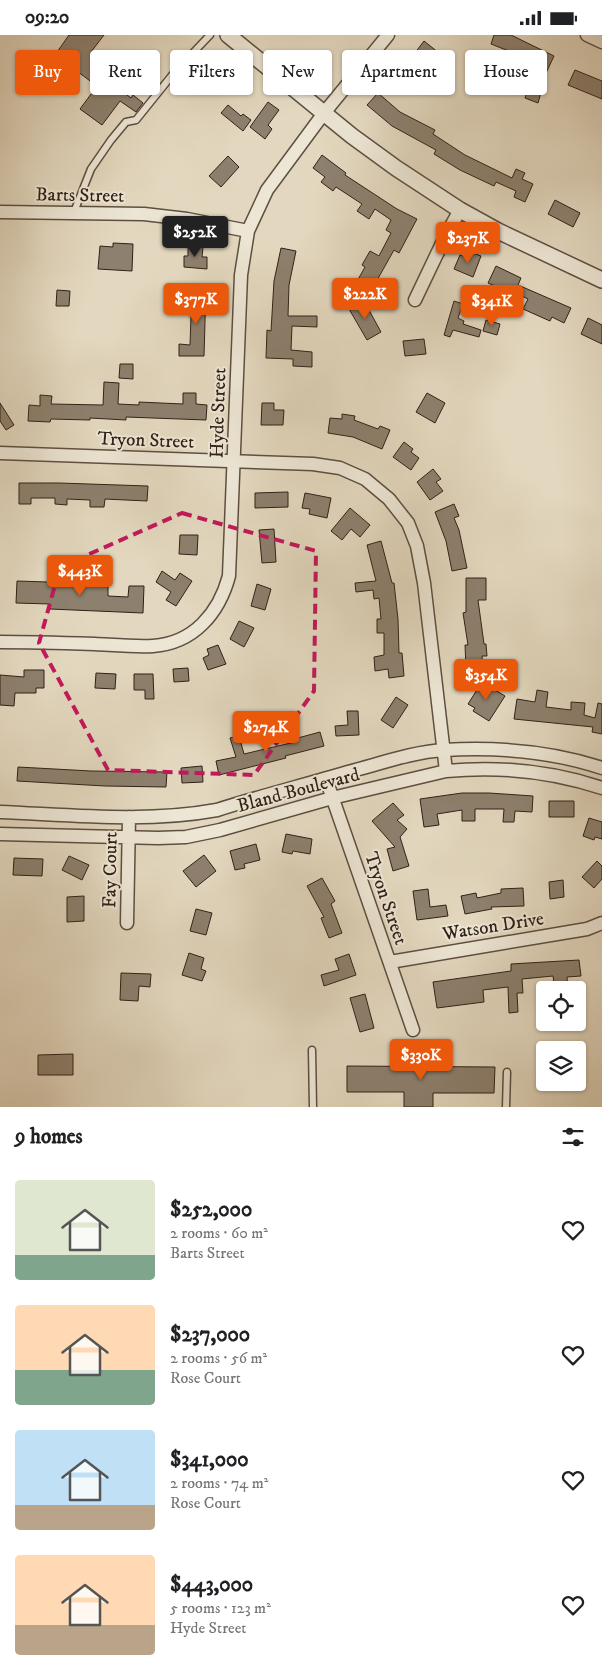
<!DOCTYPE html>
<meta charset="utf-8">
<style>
:root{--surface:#fff;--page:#f6f6f6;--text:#202124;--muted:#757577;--accent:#ea580c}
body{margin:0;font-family:"IM FELL DW Pica",serif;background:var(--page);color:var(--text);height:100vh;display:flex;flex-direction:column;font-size:19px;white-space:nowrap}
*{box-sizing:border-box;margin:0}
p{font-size:16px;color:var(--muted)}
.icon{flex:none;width:28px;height:28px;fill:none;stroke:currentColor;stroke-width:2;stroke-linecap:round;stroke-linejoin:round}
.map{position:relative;height:1072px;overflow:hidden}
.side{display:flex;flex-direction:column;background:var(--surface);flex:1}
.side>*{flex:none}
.guide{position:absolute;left:15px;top:15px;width:572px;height:45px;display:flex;gap:10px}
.tools{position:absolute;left:536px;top:946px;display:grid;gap:10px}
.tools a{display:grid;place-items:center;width:50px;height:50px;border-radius:5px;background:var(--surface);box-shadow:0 1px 4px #0004;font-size:25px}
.price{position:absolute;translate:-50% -42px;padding:0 11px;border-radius:5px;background:var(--accent);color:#fff;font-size:16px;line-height:32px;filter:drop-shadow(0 1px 2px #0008)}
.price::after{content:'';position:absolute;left:50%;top:30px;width:15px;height:11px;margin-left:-8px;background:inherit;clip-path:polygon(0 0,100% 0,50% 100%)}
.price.active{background:#222;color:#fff}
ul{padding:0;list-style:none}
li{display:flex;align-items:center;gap:15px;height:125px;padding:0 15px}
li span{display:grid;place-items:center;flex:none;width:140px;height:100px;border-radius:5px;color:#555}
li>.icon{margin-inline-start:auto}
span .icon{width:60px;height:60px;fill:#fffc;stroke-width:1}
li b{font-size:21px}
h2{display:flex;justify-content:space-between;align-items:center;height:60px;padding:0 15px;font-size:21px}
.pill{padding:0 18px;border-radius:5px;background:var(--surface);box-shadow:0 1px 4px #0004;font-size:18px;line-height:45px}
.pill.active{background:var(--accent);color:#fff}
.status{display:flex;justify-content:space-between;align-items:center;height:35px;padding:0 25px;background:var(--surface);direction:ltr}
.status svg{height:14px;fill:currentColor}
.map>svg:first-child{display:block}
</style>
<div class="status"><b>09:20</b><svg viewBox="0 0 49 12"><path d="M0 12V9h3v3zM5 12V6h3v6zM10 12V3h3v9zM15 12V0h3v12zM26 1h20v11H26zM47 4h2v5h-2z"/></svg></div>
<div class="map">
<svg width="602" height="1072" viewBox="0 0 602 1072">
<rect width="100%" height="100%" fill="#e3d8bf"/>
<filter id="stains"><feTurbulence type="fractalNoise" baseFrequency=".004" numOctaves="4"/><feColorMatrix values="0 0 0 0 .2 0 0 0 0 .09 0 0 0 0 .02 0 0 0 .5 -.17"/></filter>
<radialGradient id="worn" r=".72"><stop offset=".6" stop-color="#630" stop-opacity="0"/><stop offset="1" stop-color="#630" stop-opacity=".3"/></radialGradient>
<path fill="#8d806e" stroke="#302117" d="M69,0h35l-13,17 20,14 -8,11 28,21 2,-3 10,8 -7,9 -16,-11 -18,24 -22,-16 17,-23 -42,-31z
M494,0h17l43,21 -15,32 3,1 -4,14 -13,-5 10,-30 -8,-4 2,-5 -38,-15z
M424,6l15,12 -11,15 -3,-3 -11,14 -12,-9z
M215,32l11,8 -11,14 -11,-9z
M575,35l27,11v18l-34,-14z
M378,58l22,19 35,18 -2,4 32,21 47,23 4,-9 9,4 -3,6 11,5 -8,18 -11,-5 2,-6 -20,-9 -2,4 -34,-16 -26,-16 2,-4 -44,-24 -25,-21z
M268,67l11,8 -11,15 4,4 -7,10 -15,-12z
M228,70l13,11 2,-2 8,6 -8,11 -22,-18z
M322,120l24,18 -1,2 52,34 20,10 -18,34 -5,-3 -23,41 -15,-8 9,-16 -3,-2 8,-14 9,5 12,-23 -5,-3 5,-10 -16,-11 -6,10 -12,-8 5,-7 -26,-17 -3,4 -12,-9 4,-5 -12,-9z
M228,121l11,11 -18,20 -12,-11z
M555,165l25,13 -7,14 -25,-13z
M113,208l20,1 -1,27 -34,-2 2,-23 13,1z
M188,211l15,1 -1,10h5v12l-23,-2v-11h4z
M281,213l15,3 -7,34 -1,31h29v11l-25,-1 -1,24 21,2v15l-19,-1v-7l-27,-1 1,-28 4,1 3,-50z
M470,217l11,4 -8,21 -19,-8 6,-14 8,3z
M496,231l25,12 -3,7 53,23 -7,15 -12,-6 -2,4 -27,-12 5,-10 -23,-11 -1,2 -16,-7z
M192,252h14l-2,69h-25v-12l11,1z
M57,255l13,1 -1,15h-13z
M364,266l17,31 -14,8 -18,-31z
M454,266l9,3 -5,14 6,3 -1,3 18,6 -2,7 -26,-7 -3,7 -6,-2z
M588,283l14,7v19l-21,-10z
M486,285l14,4 -3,11 -14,-4z
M424,304l2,15 -21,2 -2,-15z
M120,329h13v15l-14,-1z
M104,347l15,1 -1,21 21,1v-3l44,2v-11h13v11l11,1 -1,15 -80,-3v3l-36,-2v2l-39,-1 -1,3 -22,-1 1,-16 11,1v-11l12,1 -1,8 52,1z
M427,358l18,10 -10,20 -19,-11z
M0,368l14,22 -8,5 -6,-9z
M262,368h12v7h10l-1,15h-22z
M342,379l13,2 -1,4 24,9 2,-3 10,4 -8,19 -29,-12 -25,-4 2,-15 12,1z
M404,407l9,7 -2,3 8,6 -8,12 -18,-13z
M433,434l8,10 -5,3 7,9 -13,9 -13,-18z
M19,448h40l89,3 -1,15 -42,-2 -1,8h-14v-7l-23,-1v6l-12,-1v-6h-24v6h-12z
M288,457v15l-33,1v-15z
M305,458l26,5 -4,20 -18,-4 1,-5 -8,-1z
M454,469l5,12 -5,2 5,12 8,38 -15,3 -6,-30 -11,-29z
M350,473l20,17 -10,12 -9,-8 -9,11 -11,-9z
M274,494l2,33 -14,1 -3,-33z
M180,500h18l-1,20 -18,-1z
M381,506l11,42h2l4,36 1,34h3l2,23 -15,2 -1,-9 -13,2 -1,-14 10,-2v-22h-7v-14h4l-2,-21 -5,1 -1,-9 -17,2 -1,-9 21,-2 -9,-36z
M162,536l13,9 5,-7 12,8 -16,25 -10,-6 5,-8 -15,-10z
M466,543h20v22h-8l6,44h2l1,12h-5l1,11 -17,1 -1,-23h3l-5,-32 3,-1z
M17,546l91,3v12l20,1 1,-11h15l-1,27 -93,-4v-5l-34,-1z
M257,549l14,5 -6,21 -14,-4z
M239,586l15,7 -10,19 -14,-8z
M218,610l8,19 -18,6 -5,-12 6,-3 -2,-6z
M188,633l1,13 -15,1 -1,-13z
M24,635h20v18h-8v5h-21l-1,13 -14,-1v-30l24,2z
M96,638l20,1 -1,15 -20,-1z
M134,639h19l1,25h-9v-9h-11z
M482,647l23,14 -16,25 -16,-10 2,-3 -7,-4z
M537,655l11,2 -2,15 25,3v-8l14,1 -1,12 11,3 3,-15 4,1v30l-10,-2 1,-5 -79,-8 3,-20 18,3z
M396,662l12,8 -15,23 -12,-8z
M347,676h11l1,24 -23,1 -1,-10 13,-1z
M320,697l4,14 -39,10 1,2 -67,17 -3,-14 20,-4 -6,-19 9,-2 5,18 51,-12 -1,-3z
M202,731l1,16 -21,1 -1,-15z
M18,732l73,4 76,1 -1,15 -61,-1 -88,-5z
M462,758h27l44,3 -1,16 -17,-1 -1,11h-11l1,-13h-29v12h-13v-11l-25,4 2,11 -15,2 -4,-28z
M549,766h25v16h-25z
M393,768l11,12 -7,5 10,9 -7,8 9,29 -16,5 -6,-22 8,-2 -23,-26z
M589,783l13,4v17l-7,-2 -1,3 -11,-4z
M286,799l26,5 -2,15 -17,-3 -1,3 -10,-2z
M256,809l4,16 -16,4 1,4 -10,2 -5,-19z
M204,820l12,16 -20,16 -13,-16z
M69,821l20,9 -7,15 -20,-10z
M14,823l29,1 -1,17 -29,-1z
M597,826l5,5v13l-8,9 -12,-11z
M322,843l13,23 -4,3 11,29 -13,5 -8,-20 3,-1 -17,-31z
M563,845l1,17 -14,2 -1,-17z
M523,853l1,18 -33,1 1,2 -27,5 -4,-18 15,-3 1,5 24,-5v-4z
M428,854l2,18 16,-2 2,11 -31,4 -4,-29z
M84,861v25l-17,1v-25z
M196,874l16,4 -6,22 -16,-4z
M189,918l15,5 -3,11 5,2 -4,10 -20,-6z
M349,919l7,21 -32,11 -3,-11 18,-5 -4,-11z
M579,925l2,16 -14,1 1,13h-13l-2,-14 -31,3 1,14h-6l1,19 -9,1 -1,-26 -25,3 1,12 -47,6 -4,-26 78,-11v-7z
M121,938l30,1 -1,13 -11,-1 -1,15 -18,-1z
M365,959l9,34 -14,4 -10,-34z
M73,1019v21h-35v-20z
M347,1031l148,1 -1,26h-61v14h-29v-15h-57z"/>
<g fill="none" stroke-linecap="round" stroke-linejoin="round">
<g stroke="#5d4f41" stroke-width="9">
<path id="service" d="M74,177l17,-43 20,-29 15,-18 10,-2 37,-46 37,-39
M312,1015l1,57
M506,1072l1,-35"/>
</g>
<g stroke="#5d4f41" stroke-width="15">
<path id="minor" d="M587,0l15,7
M0,177l144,2 43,5 61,12
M415,265l31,-65 14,-25
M0,418l313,11 27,4 25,11 24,20 19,24 9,23 7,37 22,188
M0,607c32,0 64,1 95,2 19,1 39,3 58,2 41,-3 66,-33 76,-70l12,-301 7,-44 19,-41 57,-77 64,-78
M326,744l87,251
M0,777c72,3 146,11 217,-2 43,-14 88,-25 131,-38 31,-8 64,-20 96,-22 53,-3 107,1 158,18
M0,799l158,4 28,-1 34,-7 112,-32 114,-27c53,-5 105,0 156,17
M127,888l2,-106
M390,927l197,-33 15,-6"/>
</g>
<g stroke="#5d4f41" stroke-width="18">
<path id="tertiary" d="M228,0l124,101 44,32 64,42 38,21 104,49"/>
</g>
<use href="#service" stroke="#ede6d5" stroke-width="6"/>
<use href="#minor" stroke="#ede6d5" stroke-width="12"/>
<use href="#tertiary" stroke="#ede6d5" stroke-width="15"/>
</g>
<path fill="none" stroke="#c2185b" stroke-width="4" stroke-dasharray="10 6" stroke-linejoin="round" d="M182,478l134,38 -2,140 -60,84 -146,-5 -69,-127 21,-76z"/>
<g text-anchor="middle" stroke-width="4" stroke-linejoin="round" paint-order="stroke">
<g font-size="19" fill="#302117" stroke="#ede6d5">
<text transform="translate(80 159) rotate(1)" y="7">Barts Street</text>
<text transform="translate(217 378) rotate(-88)" y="7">Hyde Street</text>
<text transform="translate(146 404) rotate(2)" y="7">Tryon Street</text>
<text transform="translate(298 754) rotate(-15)" y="7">Bland Boulevard</text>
<text transform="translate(109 835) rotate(-89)" y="7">Fay Court</text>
<text transform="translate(387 863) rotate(71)" y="7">Tryon Street</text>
<text transform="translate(493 890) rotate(-9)" y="7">Watson Drive</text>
</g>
</g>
<rect width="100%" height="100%" filter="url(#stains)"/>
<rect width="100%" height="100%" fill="url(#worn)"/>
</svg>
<div class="tools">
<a><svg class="icon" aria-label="locate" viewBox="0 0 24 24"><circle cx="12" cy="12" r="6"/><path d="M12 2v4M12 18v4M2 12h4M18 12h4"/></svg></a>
<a><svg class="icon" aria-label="layers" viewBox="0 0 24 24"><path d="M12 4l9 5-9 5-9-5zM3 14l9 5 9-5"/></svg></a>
</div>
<b class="price active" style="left:195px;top:223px">$252K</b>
<b class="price" style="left:468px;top:229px">$237K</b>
<b class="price" style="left:365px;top:285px">$222K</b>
<b class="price" style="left:196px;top:290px">$377K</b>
<b class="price" style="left:492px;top:292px">$341K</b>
<b class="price" style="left:80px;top:562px">$443K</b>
<b class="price" style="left:486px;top:666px">$354K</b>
<b class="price" style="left:266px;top:718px">$274K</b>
<b class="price" style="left:421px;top:1046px">$330K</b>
<div class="guide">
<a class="pill active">Buy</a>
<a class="pill">Rent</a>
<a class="pill">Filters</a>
<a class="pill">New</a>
<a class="pill">Apartment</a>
<a class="pill">House</a>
</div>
</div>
<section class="side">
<h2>9 homes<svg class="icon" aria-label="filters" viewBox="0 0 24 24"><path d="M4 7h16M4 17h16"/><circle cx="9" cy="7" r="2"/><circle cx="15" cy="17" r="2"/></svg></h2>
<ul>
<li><span style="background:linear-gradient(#dfe7d0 75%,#7fa58c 0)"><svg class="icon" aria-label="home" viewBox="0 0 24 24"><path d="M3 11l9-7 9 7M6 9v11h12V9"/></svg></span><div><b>$252,000</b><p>2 rooms · 60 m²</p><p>Barts Street</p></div><svg class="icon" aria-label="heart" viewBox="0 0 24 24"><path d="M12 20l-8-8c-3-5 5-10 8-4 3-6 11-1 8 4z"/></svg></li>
<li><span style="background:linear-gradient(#ffd9b3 65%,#7fa58c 0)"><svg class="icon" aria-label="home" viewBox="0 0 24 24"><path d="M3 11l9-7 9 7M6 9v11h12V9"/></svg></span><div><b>$237,000</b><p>2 rooms · 56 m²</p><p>Rose Court</p></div><svg class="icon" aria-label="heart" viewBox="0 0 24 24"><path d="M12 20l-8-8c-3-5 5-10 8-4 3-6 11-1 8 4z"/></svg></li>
<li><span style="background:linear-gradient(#bfe0f5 75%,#b9a48a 0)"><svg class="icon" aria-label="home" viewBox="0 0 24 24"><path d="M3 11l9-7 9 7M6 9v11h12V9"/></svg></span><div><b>$341,000</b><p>2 rooms · 74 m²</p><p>Rose Court</p></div><svg class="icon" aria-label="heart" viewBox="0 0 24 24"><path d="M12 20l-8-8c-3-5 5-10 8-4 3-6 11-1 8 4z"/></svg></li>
<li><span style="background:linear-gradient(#ffd9b3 70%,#b9a48a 0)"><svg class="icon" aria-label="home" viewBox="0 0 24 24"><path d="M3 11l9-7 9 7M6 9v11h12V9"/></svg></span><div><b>$443,000</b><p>5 rooms · 123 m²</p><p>Hyde Street</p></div><svg class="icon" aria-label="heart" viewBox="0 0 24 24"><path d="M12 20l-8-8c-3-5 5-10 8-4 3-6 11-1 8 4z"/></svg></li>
</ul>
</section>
